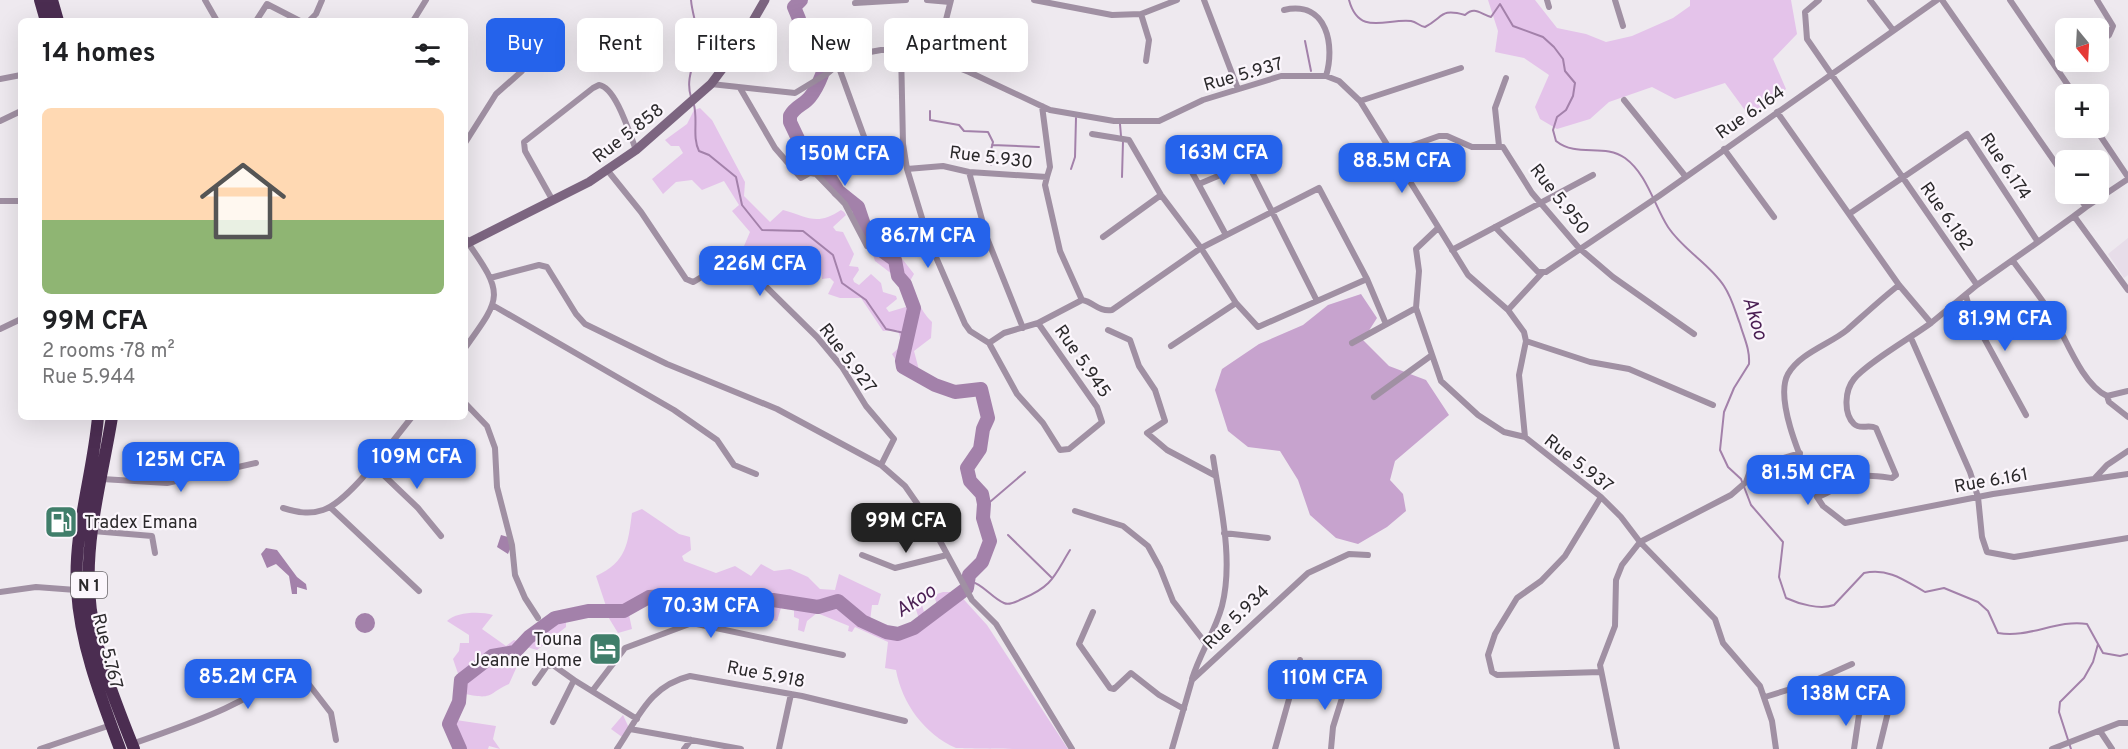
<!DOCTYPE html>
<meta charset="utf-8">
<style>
:root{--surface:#fff;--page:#f2f2f2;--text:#202124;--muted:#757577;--line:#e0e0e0;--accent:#2563eb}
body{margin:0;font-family:Overpass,sans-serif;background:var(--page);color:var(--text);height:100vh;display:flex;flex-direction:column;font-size:22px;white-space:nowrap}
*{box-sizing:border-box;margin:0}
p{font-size:20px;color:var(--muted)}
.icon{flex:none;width:33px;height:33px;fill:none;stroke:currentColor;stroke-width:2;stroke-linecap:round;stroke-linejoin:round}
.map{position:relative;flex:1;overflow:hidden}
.panel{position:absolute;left:18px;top:18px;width:450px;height:402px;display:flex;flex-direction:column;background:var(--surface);border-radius:9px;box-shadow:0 6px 24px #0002}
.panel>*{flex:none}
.guide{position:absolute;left:486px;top:18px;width:570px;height:54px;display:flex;gap:12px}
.needle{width:39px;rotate:162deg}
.buttons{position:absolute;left:2055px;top:18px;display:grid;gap:12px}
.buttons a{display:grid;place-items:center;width:54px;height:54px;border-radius:9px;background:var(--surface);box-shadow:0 6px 24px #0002;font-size:30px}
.price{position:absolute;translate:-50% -51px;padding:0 14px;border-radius:12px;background:var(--accent);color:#fff;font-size:20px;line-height:39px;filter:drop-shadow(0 2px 3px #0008)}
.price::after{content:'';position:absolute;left:50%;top:36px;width:18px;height:14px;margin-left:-9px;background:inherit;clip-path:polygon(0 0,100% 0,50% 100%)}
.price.selected{background:#222;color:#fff}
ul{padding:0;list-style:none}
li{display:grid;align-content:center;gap:12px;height:318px;padding:0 24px}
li+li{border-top:2px solid var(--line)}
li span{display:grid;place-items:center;height:186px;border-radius:9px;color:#555}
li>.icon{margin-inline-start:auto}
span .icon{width:108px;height:108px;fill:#fffc;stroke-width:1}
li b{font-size:26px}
h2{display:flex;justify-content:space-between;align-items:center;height:72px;padding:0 24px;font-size:26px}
.pill{padding:0 21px;border-radius:9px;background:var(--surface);box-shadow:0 6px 24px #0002;font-size:21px;line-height:54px}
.pill.selected{background:var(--accent);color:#fff}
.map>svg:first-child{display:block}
</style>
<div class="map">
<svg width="2128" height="749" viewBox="0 0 2128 749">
<rect width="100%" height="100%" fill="#eee9ef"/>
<path fill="#e7dde9" d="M2128,238v37l-4,3 -16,-24z"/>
<path fill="#e4c3ea" d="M1488,0h47l22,28 29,6 20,8 26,-6 41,-18 17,-12v-6h101l6,34 -24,25 13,30 -36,28 -25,-34 -50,16 -23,-12 -43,15 -19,17 -33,10 -17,-10 -5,-12 14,-32 -25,-17 -29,-6 3,-21z
M700,108l12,12 33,62 -1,14 26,26 13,-12c24,6 33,17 58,0l3,2 2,3 -13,12 3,4 7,1 11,22 -5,12 9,1 1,3 -6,9 1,3 5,3 12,-11 10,9 2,9 13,4 1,3 -11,9 3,4 20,-6 -8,-25 -26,-20 -5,-15 -8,-15 -5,-20c-21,-15 -38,-35 -56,-52v-3l4,-1 23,17 27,28 25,43 20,13 14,18 -4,7c9,17 7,26 22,41l-1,16 -17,13 5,19 -14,5 -13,-21 10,-9 -4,-15 -15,1 -22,-33h-21l-12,-4 6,-12 -4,-4 -8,1 -2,-16 -9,8 -6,-16 -3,-2 -8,5 -10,-6h-9l-12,12 -10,-4 -9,-14 6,-14 -18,-21 7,-6 -15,-24 -22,9 -10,-10 -16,2 -13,12 -11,-15 31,-26 -4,-7h-8l-6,-6 22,-16 7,-14z
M642,509l37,25 11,3 1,13 -9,6 2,5 32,12 19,-7 16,10 10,-12 13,7 16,-2 18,8 12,12 15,1 4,-16 42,20 -3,11h-6l-2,16 18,4 2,6 15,-2 14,-10 -5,-16 7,-2 3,11 13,-7 -3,-10 9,-3h14l30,33 81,124c-18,0 -101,0 -112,-1 -32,-14 -54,-45 -60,-78l-11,-2 3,-26 -33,-15 -3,5 -4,-1 1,-5 -32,-13 -10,8 -3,11 -6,-2 1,-11 -5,-2v-8l-13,-1 -4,13 -16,-3 -3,-7 -6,6 -19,-8h-22l-34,-9 -4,4 -8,-6 -11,5 -3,-4 -23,11 4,19 -14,4 -11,-18 -23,-1 -18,5v8l-29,23 -14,-4 -10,12 5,6 -9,20c-22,10 -15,16 -44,10l-12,-35 6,-8 1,-8h9v-8l-22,-14c9,-9 33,-10 46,-6l-11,14 24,17 8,-6 7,3 28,-24 47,-12 2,4 9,-2 -11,-33c31,-14 32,-33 36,-63z
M623,715l6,13 -7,9 -11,-8z
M456,720l40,6 -3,13 7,10 -11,-3 -1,3h-25l-8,-21z"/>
<path fill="#c7a3ce" d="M1361,294l16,24 -14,22 26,26 37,14 23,35 -54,46 -5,19 13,14 3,17 -19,16 -29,17 -22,-6 -26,-23 -12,-35 -18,-29 -32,-4 -20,-16 -13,-41 7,-21 37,-25 44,-19 25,-20z"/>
<path fill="#a381aa" d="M501,535l7,2 3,10 -3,7 -11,-7z
M266,548l11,2 20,27 9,7 1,6 -10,-3v7h-5l-3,-18 -13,-12 -9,4 -6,-14z
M355 623a10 10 0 1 1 20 0a10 10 0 1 1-20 0Z"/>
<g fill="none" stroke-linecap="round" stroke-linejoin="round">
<path stroke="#a381aa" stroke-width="2" d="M691,0c1,13 6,25 7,37 1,21 -14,38 -7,60
M1349,0c10,37 38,18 62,21 6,1 8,5 14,6 19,-10 15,-19 40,-12 10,-9 15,-1 26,2l9,-13 13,22 30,11 11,10 9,12 2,12 10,12 -2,13 -7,14 -9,7 -4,13 3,11c21,17 48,2 69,17 22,16 29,47 43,69 15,23 42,37 56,59 8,12 11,25 16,38 4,14 10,25 9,40l-15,24 -10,24 -4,38 8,17 13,12 10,26 32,37 -4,35 7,21c13,6 34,12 48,7l30,-32c25,-5 40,7 61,19l19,-4 34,14 10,9 10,22c30,6 59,-14 89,-9l16,29 17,3 8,-2
M1305,41l6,30
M694,105c4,16 -2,32 5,46l10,4 27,22 6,28 20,25 41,1 30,24 9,28 24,17 20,29 23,5
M930,111v9l29,5 5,6 24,1 5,10 -3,12 1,11
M1120,124l1,12
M992,145l47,2
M1071,169l4,-12 1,-39
M1122,177l1,-36
M984,507l41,-35
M1008,535l44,43
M970,581c13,3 22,17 34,22 6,3 13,-2 18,-4 31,-13 32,-23 48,-49
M2071,749l-12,-37 1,-10 24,-24 9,-16 5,-18"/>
<path stroke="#a381aa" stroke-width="14" d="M460,749l-11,-25 10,-22 2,-22 31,-24 23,-4 14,-15 26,-19 33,-7h36l25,-14 28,-2 43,11 32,-1 21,-5 45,7 20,-6 24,20 24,11 12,2 16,-6 53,-40 2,-13 13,-13 8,-21 -7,-23 1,-14 -2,-10 -12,-13 -3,-13 13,-19 3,-20 5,-11 -7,-29 -26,3 -20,-7 -32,-18 -1,-6 12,-53 -9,-24 -7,-8 -3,-16 -24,-17v-9l-6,-6 -7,-21 -20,-16 -19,-31 -19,-17 -10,-21v-6c5,-10 14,-11 20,-19 9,-11 16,-31 18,-44l-12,-13 -11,-1 -8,-8 2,-12 -5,-12 7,-7"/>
<path stroke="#a090a3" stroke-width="6" d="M205,0l12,21
M927,0l23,2
M1034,0l78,15 29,-1 36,-14
M1204,0l34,89
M1547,0l2,7
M1615,0l8,26
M1870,0l23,30
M1942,0l124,178
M2010,0l64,94
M2097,0l16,26 -4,9 -11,8
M855,3l51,-3
M1284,10c44,-10 51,37 42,66
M1141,14l8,26 -3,21
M256,21l11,-17 33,17
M309,21l7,-7 6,-14
M413,21l13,-21
M901,50l2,94 4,25 36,-3 26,6 78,5 3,-10 -8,-61
M936,59l15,-59
M838,65l28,77 2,27
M2059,71l13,-9
M0,79l21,-4
M711,84l84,9 33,-20 20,-17 33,-6h20l20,3 48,19 81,38 64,11h45l44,-21 78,-24h45l13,5 21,20 108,174 40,35 16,22 2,9 -7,34 6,62 76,60 20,20 19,25 -18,23 -6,15 -1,46 -15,39 17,84
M740,88l35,60 26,30 9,-5 6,1 29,30 22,42
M1624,100l62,77
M1360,101l101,-33
M1777,112l122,173 32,38 46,-38 -170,-246 -2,-27 14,-12
M0,121l21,-10
M2095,128l33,49
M1092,134l37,6 32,55 40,53 35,55 22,24 109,-48
M465,143l31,-49 26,-23
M1499,146l-4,-38 11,-30
M1724,149l50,68
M1391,153l48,-17h8l25,11h31l29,46 47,55 34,29 81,57
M1187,163l39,72
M907,169l22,72 36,83 5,7 19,12
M608,171l33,41 45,67 7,3c15,-8 29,-21 45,-23l79,78 25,30 24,39 28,33 -13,26 24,21 23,33 44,81 24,24 76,125
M969,172l18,66 36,90
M1199,184l45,-19 6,3 66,131
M2077,194l9,13 -12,9 54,74
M0,201h21
M553,201l-28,-50 -1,-9 69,-54 6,-3c17,2 31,50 37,65
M2086,207l42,-28
M1849,214l118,-80 71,108 -61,43
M1495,227l43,45h8l113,-76 278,-196
M1437,229l-21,20 3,22 -3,37 25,73 37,34 26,17 21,5
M1103,237l58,-42
M2038,242l36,-26
M1452,250l141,-75
M2013,261c13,18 27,35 39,54 14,23 29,68 55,81
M490,278l49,-13 8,2 29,47 9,10 82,40 110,45 104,56
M1899,285c-18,14 -35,30 -52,45 -17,14 -47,23 -59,44 -15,27 18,96 29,123l6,9 22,17 148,-29 101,-15 13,-14 21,-14
M1966,296l6,20 54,99
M1082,300c12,2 16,12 30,10l89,-62 118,-60 48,91 19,45
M494,306l180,104 43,30 17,25 22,9
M1508,310l34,-37
M1038,323l-34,10 -15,10 28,51 26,29 17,27 9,-1 33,-27 -5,-15 -59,-84 44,-23 -22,-49 -15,-66 2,-8
M0,329l21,-10
M1108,330l22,10 9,26 16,24 10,31 -18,12 20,17 49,26
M1911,338l59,134 8,25 4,40 5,15 27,5 114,-19
M1526,341l64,21 39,7 84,36
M1352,343l64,-35
M1171,346l65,-43
M465,348c36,-50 40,-53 3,-105
M2128,391l-21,5 2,6 19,15
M1374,397l58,-42
M465,403l22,23 8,22 2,39 15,58 3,30 10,23 13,20
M372,464l46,44 23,28
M102,479l65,4 89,-20
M2094,479l34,-5
M1817,497c12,-3 18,-10 29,-16 14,-8 31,-5 46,-3l4,-3 -20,-47c-7,-4 -16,2 -22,-4 -11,-11 -9,-34 0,-45 13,-16 58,-42 77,-56
M330,507l89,84
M283,508c14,4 26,7 40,2 26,-8 70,-70 89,-93
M1075,511l48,15 25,20 12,22 13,33 34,44
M93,531l59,5 3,17
M1224,533l44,5
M868,534l12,-9 48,-6
M862,555l33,13 52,-13
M0,592l36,-5 40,3
M1093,612l-14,32 31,44 4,1 17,-16 28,22 25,14
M1601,672l-104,3 -5,-3 -4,-17 7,-21 22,-36 24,-17 24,-25 36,-59
M1192,679c8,-26 23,-47 30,-73 12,-47 -2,-102 -9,-149
M535,683l12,-17 6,-1 21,15
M593,690l32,-42 67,-25 151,32
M1765,697l42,-13 45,-20
M553,722l21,-42 63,39
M630,729l111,20
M2100,731l12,18
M132,744c56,-20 117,-39 162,-79l37,48 5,27
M40,749l71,-24
M617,749c22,-32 32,-63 73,-73l112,20 103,25
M684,749l7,-9
M779,749l12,-55
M1172,749l20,-69 116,-107 41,-19 19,1
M1275,749l25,-89
M1331,749l2,-22 15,-48
M1776,749l-4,-28 -12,-35 -37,-43 -8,-24 -75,-77 91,-47 15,-13 5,-14 49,-15
M1854,749l6,-41
M1879,749l11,-45
M2052,749l67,-26h9"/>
<path stroke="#7c6580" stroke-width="9" d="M465,240l3,3 121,-61 47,-32 75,-66 24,-32 30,-52"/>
<path stroke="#4b2d51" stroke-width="12" d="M40,0l6,21
M52,0l6,21
M98,417c-5,57 -25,116 -21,173 3,54 24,108 43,159
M112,417c-9,56 -26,116 -23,173 3,55 25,109 45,159"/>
</g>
<defs>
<g id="fuel-square" transform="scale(1.725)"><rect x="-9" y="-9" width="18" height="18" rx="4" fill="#407e6a" stroke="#fbf6fc"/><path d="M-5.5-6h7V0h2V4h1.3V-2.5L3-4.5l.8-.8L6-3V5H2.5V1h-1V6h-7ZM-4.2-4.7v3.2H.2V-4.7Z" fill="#fff"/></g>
<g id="hotel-square" transform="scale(1.725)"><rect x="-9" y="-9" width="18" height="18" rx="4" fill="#407e6a" stroke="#fbf6fc"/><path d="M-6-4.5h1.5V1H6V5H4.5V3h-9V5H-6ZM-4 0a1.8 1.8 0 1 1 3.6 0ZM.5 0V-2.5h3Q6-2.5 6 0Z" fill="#fff"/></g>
</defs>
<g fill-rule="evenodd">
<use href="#fuel-square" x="61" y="522"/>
<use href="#hotel-square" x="605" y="649"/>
</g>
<g text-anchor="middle" stroke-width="4.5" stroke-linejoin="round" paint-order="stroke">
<rect fill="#fbf6fc" stroke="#69666a" stroke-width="1.5" x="71" y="572" width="36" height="26" rx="4.5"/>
<g font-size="16" font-weight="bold" fill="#2b292b">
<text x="89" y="591">N 1</text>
</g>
<g font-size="18" fill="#2b292b" stroke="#fbf6fc">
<text transform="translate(1243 74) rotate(-16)" y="6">Rue 5.937</text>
<text transform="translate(1750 112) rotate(-35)" y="6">Rue 6.164</text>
<text transform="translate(628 133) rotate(-38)" y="6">Rue 5.858</text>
<text transform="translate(991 157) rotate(7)" y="6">Rue 5.930</text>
<text transform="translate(2006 166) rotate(56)" y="6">Rue 6.174</text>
<text transform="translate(1560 199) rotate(52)" y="6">Rue 5.950</text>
<text transform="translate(1947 216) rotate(55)" y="6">Rue 6.182</text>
<text transform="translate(848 358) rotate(53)" y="6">Rue 5.927</text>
<text transform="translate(1083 361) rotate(55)" y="6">Rue 5.945</text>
<text transform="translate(1579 463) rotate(38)" y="6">Rue 5.937</text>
<text transform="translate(1991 480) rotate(-10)" y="6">Rue 6.161</text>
<text transform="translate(1236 617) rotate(-44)" y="6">Rue 5.934</text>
<text transform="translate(108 651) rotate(76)" y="6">Rue 5.767</text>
<text transform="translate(766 674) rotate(11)" y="6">Rue 5.918</text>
</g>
<g font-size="18" fill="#2b292b" stroke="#fbf6fc" text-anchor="start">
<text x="84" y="528">Tradex Emana</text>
<text x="582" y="645" text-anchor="end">Touna<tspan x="582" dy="21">Jeanne Home</tspan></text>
</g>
<g font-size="20" font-style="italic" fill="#491d52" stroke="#fbf6fc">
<text transform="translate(1756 318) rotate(73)" y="7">Akoo</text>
<text transform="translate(915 600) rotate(-33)" y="7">Akoo</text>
</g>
</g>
</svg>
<div class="buttons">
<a><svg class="needle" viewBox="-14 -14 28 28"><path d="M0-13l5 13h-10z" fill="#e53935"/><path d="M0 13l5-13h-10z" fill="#757577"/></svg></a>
<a>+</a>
<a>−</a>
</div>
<b class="price" style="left:1224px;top:186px">163M CFA</b>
<b class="price" style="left:845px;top:187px">150M CFA</b>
<b class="price" style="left:1402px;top:194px">88.5M CFA</b>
<b class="price" style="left:928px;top:269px">86.7M CFA</b>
<b class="price" style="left:760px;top:297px">226M CFA</b>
<b class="price" style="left:2005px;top:352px">81.9M CFA</b>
<b class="price" style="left:417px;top:490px">109M CFA</b>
<b class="price" style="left:181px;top:493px">125M CFA</b>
<b class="price" style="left:1808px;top:506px">81.5M CFA</b>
<b class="price selected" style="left:906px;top:554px">99M CFA</b>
<b class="price" style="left:711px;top:639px">70.3M CFA</b>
<b class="price" style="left:248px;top:710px">85.2M CFA</b>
<b class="price" style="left:1325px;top:711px">110M CFA</b>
<b class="price" style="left:1846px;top:727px">138M CFA</b>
<div class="guide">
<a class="pill selected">Buy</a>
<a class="pill">Rent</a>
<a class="pill">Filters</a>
<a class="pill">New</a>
<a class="pill">Apartment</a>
</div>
<section class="panel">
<h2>14 homes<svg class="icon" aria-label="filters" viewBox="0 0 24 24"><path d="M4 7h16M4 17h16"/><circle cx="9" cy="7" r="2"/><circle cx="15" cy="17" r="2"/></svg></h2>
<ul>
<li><span style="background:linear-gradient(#ffd9b3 60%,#8fb573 0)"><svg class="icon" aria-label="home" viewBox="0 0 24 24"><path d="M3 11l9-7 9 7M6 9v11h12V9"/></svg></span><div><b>99M CFA</b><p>2 rooms · 78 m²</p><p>Rue 5.944</p></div></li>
</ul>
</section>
</div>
